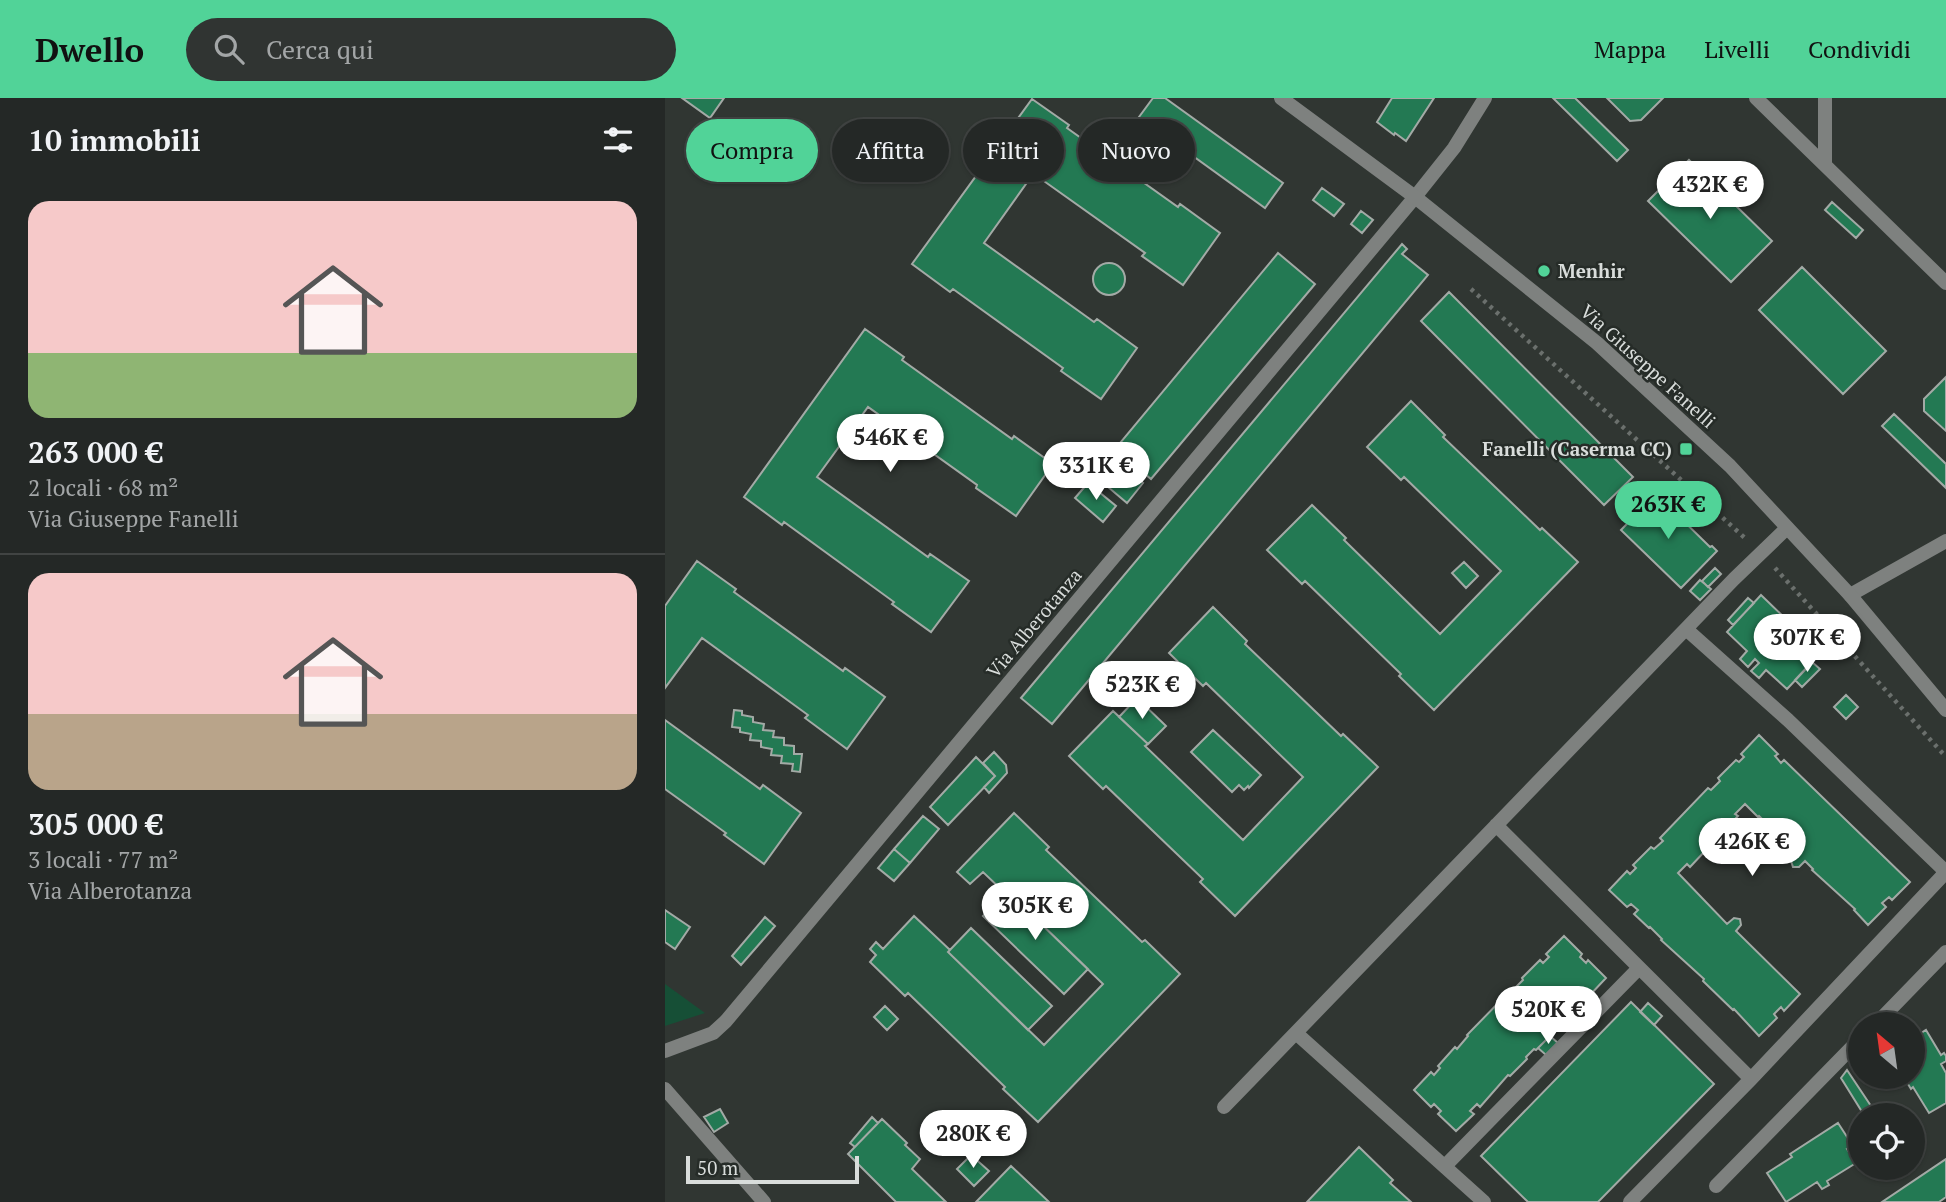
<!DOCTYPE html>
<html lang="it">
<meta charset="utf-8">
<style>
:root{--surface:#242826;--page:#303432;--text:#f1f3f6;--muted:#a3a6a7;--line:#414443;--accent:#51d398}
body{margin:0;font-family:"PT Serif",serif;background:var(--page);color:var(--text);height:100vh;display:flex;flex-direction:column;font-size:26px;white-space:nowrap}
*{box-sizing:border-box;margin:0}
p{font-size:23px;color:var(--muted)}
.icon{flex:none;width:38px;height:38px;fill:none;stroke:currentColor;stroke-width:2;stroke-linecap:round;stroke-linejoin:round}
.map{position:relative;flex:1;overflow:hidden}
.panel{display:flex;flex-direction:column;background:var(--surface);width:665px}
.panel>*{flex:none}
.guide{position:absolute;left:21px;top:21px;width:665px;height:63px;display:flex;gap:14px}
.needle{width:46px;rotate:331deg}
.fabs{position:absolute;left:1183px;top:914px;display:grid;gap:14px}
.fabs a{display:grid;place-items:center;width:77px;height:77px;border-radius:50%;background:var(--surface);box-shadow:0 2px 5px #0004,0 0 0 2px var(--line);font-size:35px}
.scale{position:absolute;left:21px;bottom:18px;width:173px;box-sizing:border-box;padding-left:7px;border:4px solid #d9dddb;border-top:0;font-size:19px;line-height:24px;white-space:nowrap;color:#d9dddb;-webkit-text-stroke:5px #262c28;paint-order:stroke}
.price{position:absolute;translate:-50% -60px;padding:0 16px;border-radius:24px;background:#fff;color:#222;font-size:23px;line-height:46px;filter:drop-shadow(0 2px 4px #0008)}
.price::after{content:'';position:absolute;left:50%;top:42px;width:21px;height:16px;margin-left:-10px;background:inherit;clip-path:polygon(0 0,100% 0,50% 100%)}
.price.selected{background:var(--accent);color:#111}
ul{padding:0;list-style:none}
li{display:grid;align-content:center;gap:14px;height:371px;padding:0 28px}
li+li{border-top:2px solid var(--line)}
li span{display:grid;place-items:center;height:217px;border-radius:21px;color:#555}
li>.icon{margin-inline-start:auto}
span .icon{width:126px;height:126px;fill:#fffc;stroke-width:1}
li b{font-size:30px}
h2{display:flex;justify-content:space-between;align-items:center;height:84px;padding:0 28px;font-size:30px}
.pill{padding:0 24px;border-radius:32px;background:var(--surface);box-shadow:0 2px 5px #0004,0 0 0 2px var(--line);font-size:24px;line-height:63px}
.pill.selected{background:var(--accent);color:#111}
header{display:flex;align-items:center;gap:42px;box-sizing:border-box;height:98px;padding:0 35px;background:var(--accent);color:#111}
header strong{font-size:33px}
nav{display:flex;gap:38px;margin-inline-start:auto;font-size:24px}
.search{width:490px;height:63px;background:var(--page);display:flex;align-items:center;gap:18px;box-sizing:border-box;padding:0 24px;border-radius:38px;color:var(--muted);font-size:26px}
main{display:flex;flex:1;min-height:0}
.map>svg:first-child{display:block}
</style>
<header>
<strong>Dwello</strong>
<div class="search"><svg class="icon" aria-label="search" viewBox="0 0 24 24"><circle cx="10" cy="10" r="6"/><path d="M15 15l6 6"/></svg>Cerca qui</div>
<nav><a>Mappa</a><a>Livelli</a><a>Condividi</a></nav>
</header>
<main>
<section class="panel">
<h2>10 immobili<svg class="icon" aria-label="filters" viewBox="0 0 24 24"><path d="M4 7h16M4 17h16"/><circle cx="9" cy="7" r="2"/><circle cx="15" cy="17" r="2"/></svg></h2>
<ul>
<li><span style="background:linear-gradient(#f6c9c9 70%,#8fb573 0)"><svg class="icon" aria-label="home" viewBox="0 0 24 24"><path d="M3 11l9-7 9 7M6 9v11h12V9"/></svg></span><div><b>263 000 €</b><p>2 locali · 68 m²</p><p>Via Giuseppe Fanelli</p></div></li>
<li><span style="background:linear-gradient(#f6c9c9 65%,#b9a48a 0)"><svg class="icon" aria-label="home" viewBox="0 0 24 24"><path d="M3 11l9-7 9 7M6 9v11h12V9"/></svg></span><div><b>305 000 €</b><p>3 locali · 77 m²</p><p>Via Alberotanza</p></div></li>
</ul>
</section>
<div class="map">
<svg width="1281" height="1104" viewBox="0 0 1281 1104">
<rect width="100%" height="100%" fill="#303632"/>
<path fill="#164f36" d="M0,886l40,29 -40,13z"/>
<path fill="#237953" stroke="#a3aaa6" stroke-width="2" d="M17,0h42l-14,20z
M488,0h12l118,85 -18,25 -126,-91z
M727,0h42l-28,43 -11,-8 -1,2 -17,-13z
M888,0h22l53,52 -11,11z
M942,0h56l-22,22 -11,1z
M367,1l37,26 -2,3 111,79 2,-3 40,29 -37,52 -41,-29 3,-3 -111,-79 -3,3 -47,66 110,79 3,-3 40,29 -36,51 -40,-28 2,-3 -110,-79 -3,3 -38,-28z
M1024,62l83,81 -41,41 -83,-81z
M657,90l22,16 -10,12 -21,-16z
M1167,104l31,28 -7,8 -31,-28z
M696,113l12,9 -11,13 -11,-9z
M737,146l5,5 -5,5 26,21 -376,449 -31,-26z
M613,155l37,31 -164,195 -36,-30z
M428 181a16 16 0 1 1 32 0a16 16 0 1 1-32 0Z
M1137,169l84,84 -43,43 -84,-84z
M784,194l184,185 -29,28 -183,-184z
M200,231l39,28 -2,3 110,79 2,-3 39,28 -37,52 -40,-28 1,-3 -109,-78 -51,70 111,80 2,-3 39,27 -38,51 -39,-28 2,-2 -110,-80 -2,3 -38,-28z
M1281,279v54l-22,-20v-12z
M746,303l34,34 -2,2 97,93 2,-2 36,34 -144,148 -35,-34 2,-2 -96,-93 -3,3 -35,-34 45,-45 34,33 -2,2 96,94 61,-63 -97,-94 -3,3 -34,-33z
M1229,316l52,50v24l-64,-62z
M446,359l32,26 -16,20 -32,-27z
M423,385l28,23 -13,16 -28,-24z
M991,396l54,53 2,-1 5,5 -36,37 -60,-58z
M977,397l6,8 -19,19 -6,-6z
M32,463l39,28 -2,3 109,79 2,-3 40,29 -38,52 -42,-31 3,-3 -106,-77 -37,50v-82z
M799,464l14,14 -12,12 -14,-15z
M1050,470l6,6 -13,13 -6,-6z
M1035,482l11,9 -11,11 -10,-9z
M1096,497l60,58 -34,36 -21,-19 -7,8 -8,-7 8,-8 -4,-4 -7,8 -8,-8 7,-8 -20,-19z
M1083,500l6,5 -21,22 -5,-5z
M548,509l34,34 -2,3 96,92 2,-2 35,33 -143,149 -35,-34 3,-3 -97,-93 -3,3 -34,-33 44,-45 35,33 -3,2 98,94 60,-63 -97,-94 -3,3 -34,-33z
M1147,564l8,7 -18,18 -7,-7z
M1181,597l12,12 -12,12 -12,-12z
M472,600l29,28 -18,18 -29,-27z
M69,612l8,1v4l11,2v5l11,2 -1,6 11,1 -1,6 11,1v7l10,1v8h8l-2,18 -8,-1 1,-7 -12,-1 1,-7 -11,-1 1,-6 -11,-2v-6l-11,-1 1,-6 -11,-2v-4l-8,-1z
M0,622l95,69 3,-4 38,28 -37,51 -40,-29 2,-2 -61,-44z
M548,632l48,45 -12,13 -1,-2 -4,4 -5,-5 -7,7 -41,-40z
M1094,637l19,19 -3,2 6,7 3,-3 126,122 -18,18 -3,-3 -7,6 4,4 -18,18 -14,-15 1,-1 -43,-39 1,-1 -8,-8 -6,6h-6l-2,-6 6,-8 -11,-11 -1,1 -15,-14 1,-1 -12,-12 -1,1 -13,-13 -10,10 3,2 -48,51 -3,-3 -9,9 49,51 7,-6 6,1 1,6 -5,6 64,63 -16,17 -3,-4 -7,7 3,4 -18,18 -25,-27 -1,1 -30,-29 1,-2 -43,-39 1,-1 -12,-12 -1,1 -15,-14 4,-4 -7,-6 -4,3 -18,-17 18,-19 3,3 6,-6 -3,-3 18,-18 3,2 9,-8 -3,-3 48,-50 3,2 9,-9 -2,-3 18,-18 3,2 5,-5 -3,-3z
M329,654l12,13 1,8 -18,20 -5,-6 11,-11 -12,-13z
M311,659l19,19 -47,49 -18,-18z
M349,715l35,34 -3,3 96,92 3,-2 35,34 -142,148 -35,-33 2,-2 -97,-94 -3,3 -35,-34 6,-7 -6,-6 6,-7 7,7 31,-33 36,34 -2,2 96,93 59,-61 -96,-93 -2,2 -22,-21 -13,12 -13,-12z
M258,718l16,13 -29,34 -16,-14z
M229,751l16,14 -16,18 -16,-13z
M342,793l81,78 -24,25 -81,-78z
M0,812l25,17 -15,22 -10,-7z
M100,819l10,9 -34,39 -9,-9z
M306,830l81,78 -24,24 -80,-78z
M899,838l18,18 -2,3 6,6 2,-3 18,18 -17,18 -3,-3 -6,7 2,3 -17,17 -2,-2 -12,13 2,2 -17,17 -2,-1 -8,8 1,2 -17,17 -2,-1 -28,32 -3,-3 -7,7 4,3 -18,17 -18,-17 3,-3 -7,-7 -3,3 -17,-17 17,-18 3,3 6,-7 -2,-2 17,-19 2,2 11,-13 -1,-1 43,-44 1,1 12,-12 -1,-2 18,-18 3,3 6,-6 -3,-3z
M966,904l83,82 -116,118h-70l-47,-46z
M983,905l14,13 -8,9 -14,-13z
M220,908l13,13 -11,11 -13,-13z
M1261,932l15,25 3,-2 2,3v5l-5,3 5,9v30l-17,10 -16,-26 -2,2 -8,-13h10v-38z
M885,938l8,7 -12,12 -8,-7z
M1182,972l30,45h-13l-23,-37z
M55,1011l8,14 -14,9 -10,-15z
M207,1019l6,6 -23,24 -5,-4z
M217,1021l25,24 -2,2 15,14 -8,10 34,33h-50l-48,-48z
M1173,1025l15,23 -6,3 9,14 -29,18 2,4 -7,4 -5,-7 -31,20 -19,-29 25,-16 -2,-3z
M694,1049l34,33 -3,3 21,19h-104z
M306,1057l18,16 -15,15 -17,-17z
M1281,1061v38l-7,5h-57z
M346,1068l38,36h-73z"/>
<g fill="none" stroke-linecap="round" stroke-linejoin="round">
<path stroke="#6b706d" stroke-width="4.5" stroke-dasharray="3.5 5" stroke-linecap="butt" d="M806,191l275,250
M1110,470l171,189"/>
<path stroke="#7e817f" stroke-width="14" d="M1021,531l102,91 158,152
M831,727l255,254
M1211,926l70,-72
M631,935l188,169
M0,991l99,113
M559,1009l510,-528 53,-51
M780,1068l194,-198
M1051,1088l144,-147
M965,1104l121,-123 195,-207"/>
<path stroke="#7e817f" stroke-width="14" d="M1091,0l190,185
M1160,0v65
M1185,497l96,-54
M0,953l48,-18 13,-12 689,-824 39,-49 31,-50"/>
<path stroke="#7e817f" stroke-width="14" d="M616,0l134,99 182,146 133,123 120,129 96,115"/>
</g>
<g fill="#51d398" stroke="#262c28" stroke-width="2.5">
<circle cx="879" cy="173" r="7"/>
<rect x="1014" y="344" width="14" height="14" rx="3.5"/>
</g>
<g text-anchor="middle" stroke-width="5" stroke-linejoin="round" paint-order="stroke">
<g font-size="19" font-weight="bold" fill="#d9dddb" stroke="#262c28" text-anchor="start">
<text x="893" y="180">Menhir</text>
<text x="1007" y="358" text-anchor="end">Fanelli (Caserma CC)</text>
</g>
<g font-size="19" fill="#d9dddb" stroke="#262c28">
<text transform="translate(983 268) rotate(42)" y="7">Via Giuseppe Fanelli</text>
<text transform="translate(369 525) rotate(-50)" y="7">Via Alberotanza</text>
</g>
</g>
</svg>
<div class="fabs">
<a><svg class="needle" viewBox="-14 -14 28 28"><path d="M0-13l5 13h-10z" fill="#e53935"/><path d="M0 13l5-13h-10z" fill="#a3a6a7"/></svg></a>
<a><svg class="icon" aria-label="locate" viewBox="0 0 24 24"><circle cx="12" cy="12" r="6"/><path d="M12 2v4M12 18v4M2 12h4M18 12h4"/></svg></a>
</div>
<div class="scale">50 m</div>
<b class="price" style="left:1045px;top:123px">432K €</b>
<b class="price" style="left:225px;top:376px">546K €</b>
<b class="price" style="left:431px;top:404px">331K €</b>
<b class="price selected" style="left:1003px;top:443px">263K €</b>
<b class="price" style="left:1142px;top:576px">307K €</b>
<b class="price" style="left:477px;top:623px">523K €</b>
<b class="price" style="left:1087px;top:780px">426K €</b>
<b class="price" style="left:370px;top:844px">305K €</b>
<b class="price" style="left:883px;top:948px">520K €</b>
<b class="price" style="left:308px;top:1072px">280K €</b>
<div class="guide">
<a class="pill selected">Compra</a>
<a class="pill">Affitta</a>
<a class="pill">Filtri</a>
<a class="pill">Nuovo</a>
</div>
</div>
</main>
